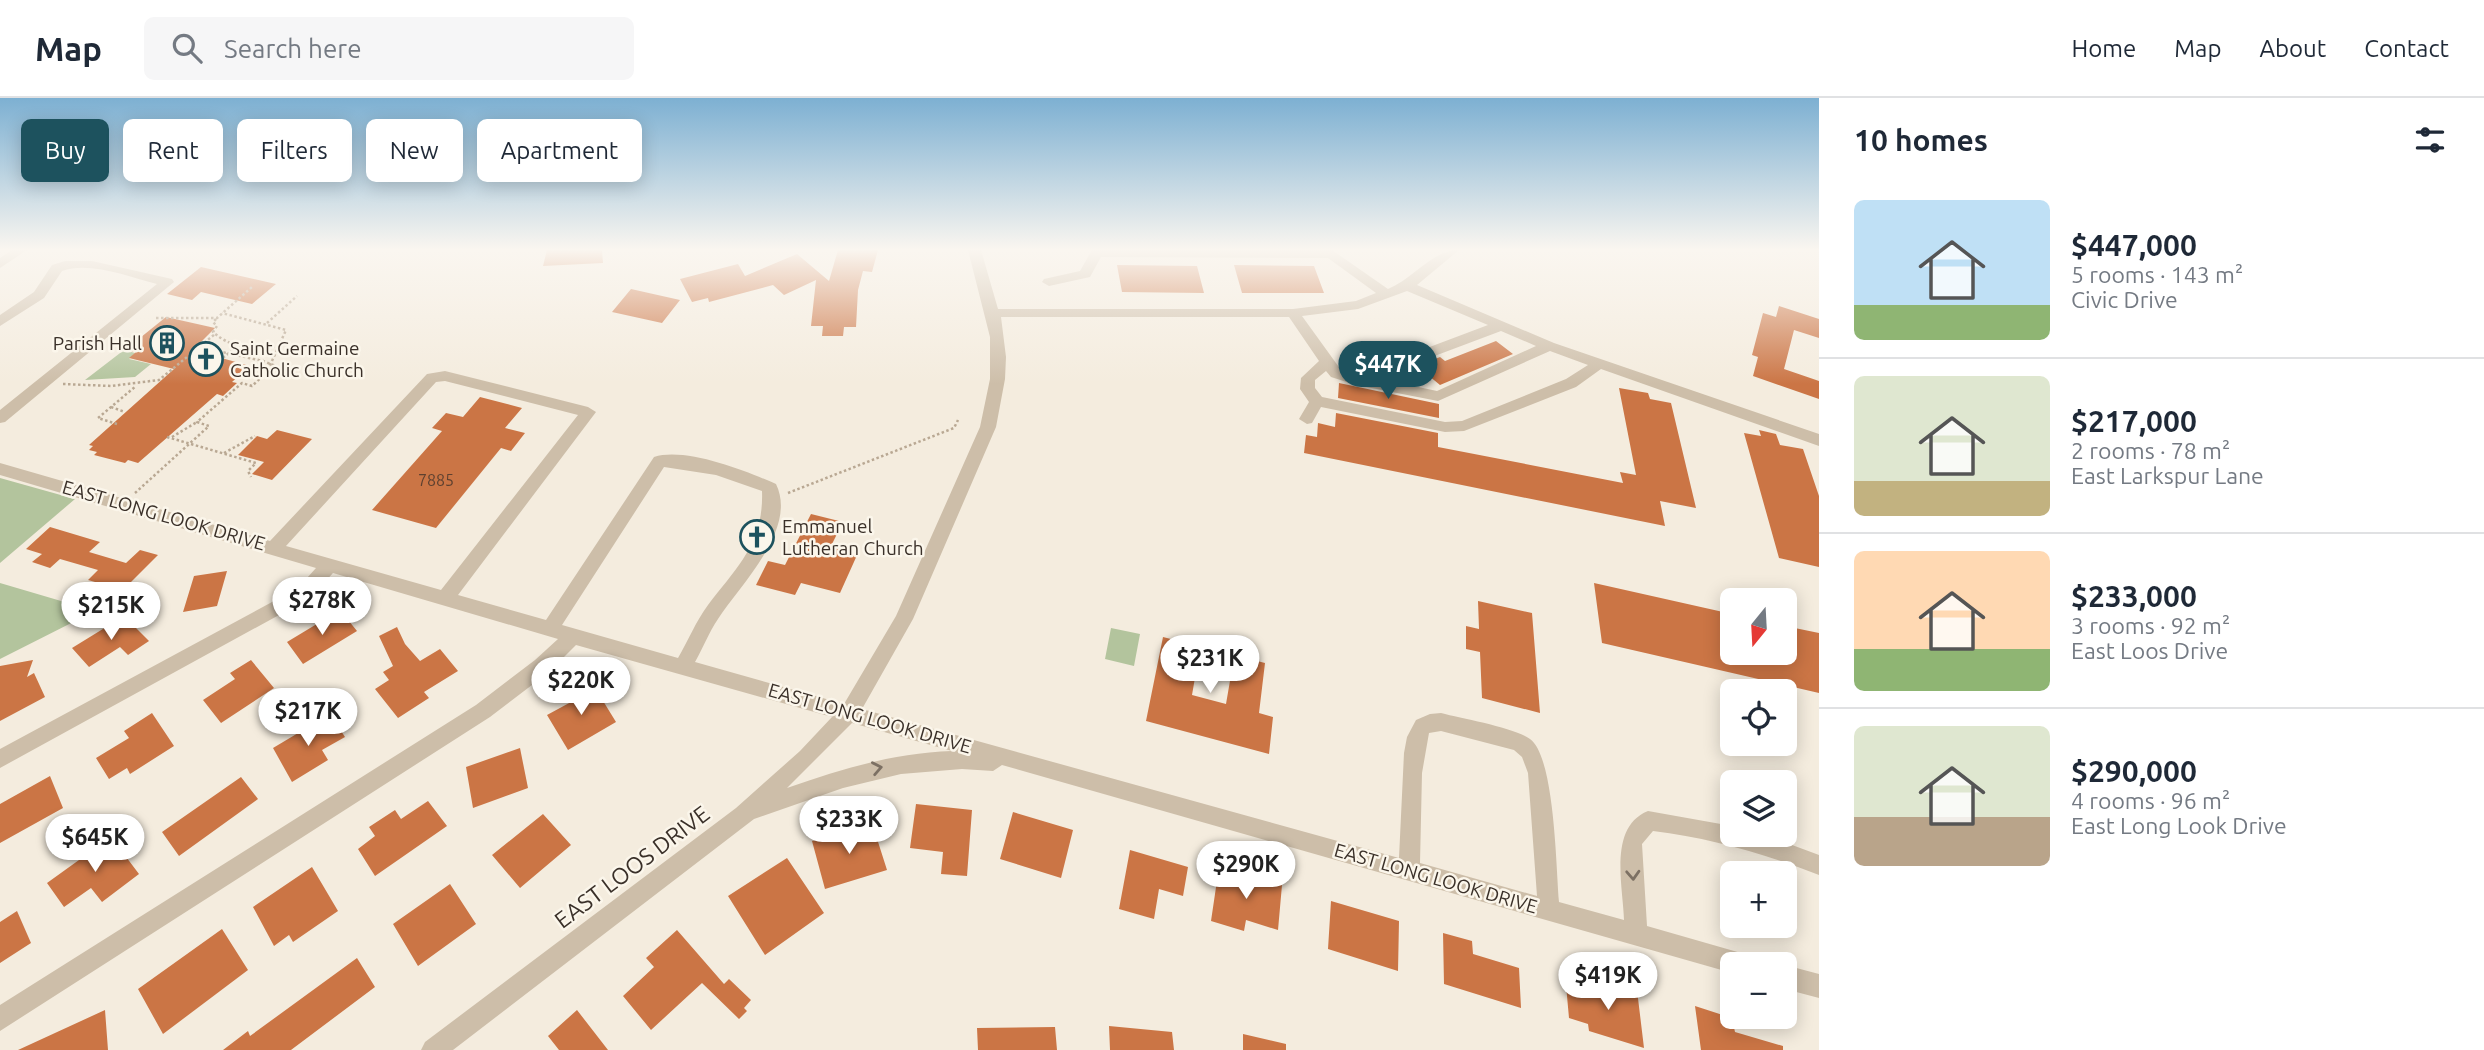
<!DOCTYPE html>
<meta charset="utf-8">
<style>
:root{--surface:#fff;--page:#f6f6f7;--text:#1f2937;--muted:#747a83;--line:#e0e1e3;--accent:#1d525e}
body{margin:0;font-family:Ubuntu,sans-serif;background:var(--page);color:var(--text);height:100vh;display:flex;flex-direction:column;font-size:26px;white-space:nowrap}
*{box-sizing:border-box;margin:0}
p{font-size:23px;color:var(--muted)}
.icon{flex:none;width:38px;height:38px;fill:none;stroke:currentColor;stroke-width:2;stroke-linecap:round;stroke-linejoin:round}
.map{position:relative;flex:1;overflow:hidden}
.panel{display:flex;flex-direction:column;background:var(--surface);width:665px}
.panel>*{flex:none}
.hud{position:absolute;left:21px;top:21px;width:665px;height:63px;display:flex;gap:14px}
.needle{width:46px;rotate:198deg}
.controls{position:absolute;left:1720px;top:490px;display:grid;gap:14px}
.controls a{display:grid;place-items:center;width:77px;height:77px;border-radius:10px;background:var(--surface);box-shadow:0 4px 18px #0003;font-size:35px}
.price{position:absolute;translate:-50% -60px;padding:0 16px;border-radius:24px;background:#fff;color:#222;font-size:23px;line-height:46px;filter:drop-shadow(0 2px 4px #0008)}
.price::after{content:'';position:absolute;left:50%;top:42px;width:21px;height:16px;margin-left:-10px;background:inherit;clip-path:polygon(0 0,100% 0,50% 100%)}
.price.selected{background:var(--accent);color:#fff}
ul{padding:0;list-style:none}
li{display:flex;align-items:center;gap:21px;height:175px;padding:0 35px}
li+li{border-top:2px solid var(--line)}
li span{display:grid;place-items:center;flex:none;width:196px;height:140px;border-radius:10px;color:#555}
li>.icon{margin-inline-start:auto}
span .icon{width:84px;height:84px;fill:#fffc;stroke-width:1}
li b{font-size:30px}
h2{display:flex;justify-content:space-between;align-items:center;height:84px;padding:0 35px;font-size:30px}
.tag{padding:0 24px;border-radius:10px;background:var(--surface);box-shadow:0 4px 18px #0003;font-size:24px;line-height:63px}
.tag.selected{background:var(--accent);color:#fff}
header{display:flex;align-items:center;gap:42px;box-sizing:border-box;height:98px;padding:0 35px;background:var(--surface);border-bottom:2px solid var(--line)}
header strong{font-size:33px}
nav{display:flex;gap:38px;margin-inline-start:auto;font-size:24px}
.search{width:490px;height:63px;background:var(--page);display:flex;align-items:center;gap:18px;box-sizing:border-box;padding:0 24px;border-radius:10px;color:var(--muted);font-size:26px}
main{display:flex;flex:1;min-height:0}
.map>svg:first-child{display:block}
</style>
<header>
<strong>Map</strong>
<div class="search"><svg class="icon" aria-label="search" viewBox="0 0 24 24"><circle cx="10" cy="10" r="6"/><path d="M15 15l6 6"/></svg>Search here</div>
<nav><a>Home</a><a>Map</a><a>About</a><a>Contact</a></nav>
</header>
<main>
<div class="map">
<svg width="1819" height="952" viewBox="0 0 1819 952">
<rect width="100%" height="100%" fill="#f4ecde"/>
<path fill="#b3c49d" d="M124,252l11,3 -6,6 22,5 -16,13 -50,3z
M0,380l75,21 -75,64z
M0,485l95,28 -95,48z
M1111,530l29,6 -6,32 -29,-7z"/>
<path fill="#cb7545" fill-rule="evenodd" d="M547,152h55l1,13 -60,3z
M838,152h40l-6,22 -9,-1 -5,19 -2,37h-12l-1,9h-21l1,-10h-12l5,-46 -32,15 -11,-10 -64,17 -1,-4 -16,4 -12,-23 58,-15 7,12 52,-22 32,27z
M1117,167l80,1 7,27 -82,-1z
M1234,167l80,1 10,27h-82z
M201,169l75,17 -24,20 -51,-12 -9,8 -25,-6z
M631,191l49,11 -18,23 -50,-11z
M1779,208l40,13v19l-25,-8 -10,39 35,12v18l-66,-23 5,-19 -6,-2 11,-42 13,4z
M166,219l49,11 -22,22 57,16 -18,16 5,1 -14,13 -6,-2 -79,69 -10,-3 -3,3 -31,-8 3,-3 -8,-2 4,-4 -4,-1 85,-76 -45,-11 7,-6 -11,-2z
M1496,243l17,13 -73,31 -23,-19 23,-9 5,4z
M1339,285l100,21v14l-101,-20z
M1619,290l29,5 2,6 21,4 25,105 -36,-7 5,25 -361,-73 2,-18 11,2 1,-14 17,4 1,-14 102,20v14l185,36 -3,-11 16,3z
M480,299l42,11 -17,20 20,5 -14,18 -10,-3 -65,80 -64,-18 70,-79 -10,-3 14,-15 17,4z
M277,332l35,9 -40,41 -20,-6 12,-12 -26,-7 19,-19 10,3z
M1759,332l17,4 4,11 23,4 16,47v71l-40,-9 -35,-125 17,3z
M811,416l32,8 -12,24 27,7 -18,40 -39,-10 -6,12 -39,-10 12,-24 17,4z
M50,429l50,15 -11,10 37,11 14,-13 18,5 -35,35 -35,-10 10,-10 -38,-11 -10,9 -18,-6 10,-8 -16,-5z
M227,473l-10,35 -34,6 11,-36z
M1594,485l138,31v39h53v-27l34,7v60l-217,-50z
M1478,503l54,12 8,100 -58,-15 -2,-46 -14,-3v-23l13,3z
M340,512l17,21 -54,33 -16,-22z
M124,518l25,25 -21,14 -8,-8 -31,20 -17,-19z
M397,529l8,17 15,17 20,-12 18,22 -34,21 5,6 -31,20 -23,-29 14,-9 -6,-8 10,-6 -14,-30z
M1163,539l102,26 -6,50 14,4 -4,37 -123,-33zM1197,568l34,9 -5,29 -34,-9z
M33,562l-6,17 7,-4 11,24 -45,24v-55z
M251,562l23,28 -53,35 -18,-23 32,-21 -5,-6z
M592,585l24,39 -48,28 -21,-35 24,-13 -4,-6z
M152,615l22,33 -44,28 -3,-6 -18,11 -13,-21 33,-20 -5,-7z
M330,616l15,23 -23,13 6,10 -36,22 -19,-34z
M520,650l8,40 -55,20 -7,-41z
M50,678l13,32 -63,35v-39z
M241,679l17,22 -79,57 -17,-24z
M428,703l19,25 -72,50 -17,-27 17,-13 -6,-9 26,-17 6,9z
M916,706l56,6 -5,66 -26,-2 2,-22 -33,-4z
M1013,714l60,18 -12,48 -61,-19z
M543,716l28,31 -51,43 -28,-33z
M872,725l15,47 -62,19 -13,-48z
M111,739l28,37 -37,28 -11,-14 -27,19 -17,-24z
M1130,752l58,17 -5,29 -24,-7 -5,30 -35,-10z
M787,760l37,55 -59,42 -37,-59z
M312,769l26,44 -45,31 -4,-7 -15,11 -21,-39z
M1219,769l63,18 -4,45 -32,-10 -2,11 -33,-10z
M450,786l26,40 -58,42 -25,-42z
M1331,803l68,20 -1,50 -70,-22z
M17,813l14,32 -31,20v-41z
M222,831l26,41 -85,64 -25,-45z
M677,832l47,54 5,-5 22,21 -7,8 3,3 -8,8 -37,-36 -51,47 -28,-34 31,-29 -8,-9z
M1443,835l29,8 1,13 46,14 2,40 -77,-24z
M357,860l18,29 -84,63h-68l25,-19 2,5z
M1601,881l36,11 7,58 -55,-17 -1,-7 -19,-6 -3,-33 37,11z
M1695,908l37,12 3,14 48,14v4h-82z
M105,912l3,40h-90z
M577,912l31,40h-49l-11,-14z
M1109,928l63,6 2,18h-64z
M1055,929l2,23h-79l-1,-22z
M1243,936l43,10v6h-43z"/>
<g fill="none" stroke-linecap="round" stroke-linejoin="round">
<path stroke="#b9a893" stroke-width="2.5" stroke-dasharray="2.5 2.5" stroke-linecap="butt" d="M156,220h61l35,-31
M216,221l-3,3 4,4 -4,6c21,18 39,17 65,14
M267,225l30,-27
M199,249l64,14 20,8
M219,263l16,-13
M63,286l48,2 48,-6 56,-46
M111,309l14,5
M117,326l-19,-6 38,-32
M167,339l89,26 -8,8 3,6
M172,339l25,-15
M224,355l31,-17
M135,395l74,-67 -12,-4 45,-39 10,3 15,-14 19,-42 -64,-17
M788,395l166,-65 4,-8"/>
<path fill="#cdbea9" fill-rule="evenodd" d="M12,152h15l-27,18v-10z
M968,152h13l17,59h295l63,-8 20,-8 -48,-35 -227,-1 -11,20 -41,9 -7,-4 2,-3 36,-8 12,-21h240l56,39c25,-10 44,-39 71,-39l-42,35 137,58 265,91v12l-218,-77 -25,18 -112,44 -19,1 -124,-25 -9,16 -5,1 -8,-5 10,-17 -9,-13 1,-11 18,-17 -30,-44h-288l5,40 -1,22 -9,48 -83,192 -51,90 537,149 5,-105 3,-16 9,-17 14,-6 11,-1c22,6 72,14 89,26 25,18 26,130 29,163l65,18c-1,-34 -16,-93 24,-109l84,15v9h33l54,20v20c-54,-21 -108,-37 -166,-44l-11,13 5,82 94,27 8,3 3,8h-20v9l-730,-208 -9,6 -31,-2 -61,5 -58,14 -89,31 -301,231h-32l4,-8 311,-234 64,-57 32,-34 -256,-72 -27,27 -59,45 -490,314v-26l476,-300 59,-45 23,-21 -225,-66 -23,25 -310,170v-19l298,-161 18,-20 -316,-93v-12l270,78 157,-167 18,-3 143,36 8,5 -3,4 -135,179 88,25 108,-163c32,-10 92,14 122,27 22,45 -36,101 -58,135 -9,13 -15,29 -23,43l149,42 52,-88 84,-189 10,-48v-42zM1407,193l81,34 -130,49 -17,-4 -39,-54 56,-7zM1501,233l35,15 -99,45 -61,-13zM1550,253l38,14 -22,14 -104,42 -17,1 -123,-25 -7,-9v-8l11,-9 5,6 25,8 82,16zM445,283l133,34 -137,175 -155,-44 150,-164zM664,369l52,8 46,16c2,52 -25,76 -54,114 -12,16 -20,36 -30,53l-116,-33zM852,625l100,28c-58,2 -111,18 -165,37zM1441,633l73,19 8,7 6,16 9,123 -117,-33 2,-90 7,-40z
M92,163l80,18 2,3 -169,140 -5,1v-13l157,-126c-28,-7 -67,-23 -95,-13l-18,27 -44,28v-11l34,-23 18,-27 13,-4z
M1785,867l34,9v24l-34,-9z"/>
</g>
<defs><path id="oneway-chevron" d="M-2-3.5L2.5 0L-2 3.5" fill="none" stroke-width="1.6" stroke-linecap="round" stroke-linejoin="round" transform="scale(1.75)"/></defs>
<g stroke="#7c7063">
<use href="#oneway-chevron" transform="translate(877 670) rotate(-11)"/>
<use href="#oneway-chevron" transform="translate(1633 777) rotate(87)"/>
</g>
<linearGradient id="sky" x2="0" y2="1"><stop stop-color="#7db0d2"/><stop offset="0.53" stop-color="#faf6f0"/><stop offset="1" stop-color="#faf6f0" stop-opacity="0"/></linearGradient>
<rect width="1819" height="286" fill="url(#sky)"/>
<defs>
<g id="building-ring" transform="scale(1.75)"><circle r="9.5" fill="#fbf6eb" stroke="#1d525e" stroke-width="1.5"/><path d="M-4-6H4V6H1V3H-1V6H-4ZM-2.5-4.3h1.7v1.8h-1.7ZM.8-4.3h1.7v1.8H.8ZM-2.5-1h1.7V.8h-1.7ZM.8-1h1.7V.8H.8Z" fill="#1d525e"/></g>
<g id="church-ring" transform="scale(1.75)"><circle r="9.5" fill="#fbf6eb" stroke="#1d525e" stroke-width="1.5"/><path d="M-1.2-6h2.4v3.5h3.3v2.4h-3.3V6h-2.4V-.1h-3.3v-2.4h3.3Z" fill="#1d525e"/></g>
</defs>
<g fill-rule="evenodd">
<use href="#building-ring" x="167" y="245"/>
<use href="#church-ring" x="206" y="261"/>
<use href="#church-ring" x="757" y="439"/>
</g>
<g text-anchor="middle" stroke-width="5" stroke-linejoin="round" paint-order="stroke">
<g font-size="16" fill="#5e4130">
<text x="436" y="388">7885</text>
</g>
<g font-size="19" fill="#3a3029" stroke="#fbf6eb" text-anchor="start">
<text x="142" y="252" text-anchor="end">Parish Hall</text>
<text x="230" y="257">Saint Germaine<tspan x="230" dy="22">Catholic Church</tspan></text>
<text x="782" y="435">Emmanuel<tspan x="782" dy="22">Lutheran Church</tspan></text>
</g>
<g font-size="19" fill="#3a3029" stroke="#fbf6eb">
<text transform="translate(164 417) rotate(16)" y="7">EAST LONG LOOK DRIVE</text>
<text transform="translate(870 620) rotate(16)" y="7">EAST LONG LOOK DRIVE</text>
<text transform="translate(1436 780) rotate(16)" y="7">EAST LONG LOOK DRIVE</text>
</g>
<g font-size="23" fill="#3a3029" stroke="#fbf6eb">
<text transform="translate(632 769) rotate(-37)" y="8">EAST LOOS DRIVE</text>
</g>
</g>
</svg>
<div class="controls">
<a><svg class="needle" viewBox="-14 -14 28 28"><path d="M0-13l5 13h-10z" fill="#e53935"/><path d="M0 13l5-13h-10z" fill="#747a83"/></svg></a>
<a><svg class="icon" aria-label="locate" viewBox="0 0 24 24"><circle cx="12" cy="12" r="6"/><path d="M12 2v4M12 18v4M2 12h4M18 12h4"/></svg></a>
<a><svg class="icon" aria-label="layers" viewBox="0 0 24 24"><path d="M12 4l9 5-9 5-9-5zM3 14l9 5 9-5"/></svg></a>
<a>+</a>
<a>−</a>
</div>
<b class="price selected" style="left:1388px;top:303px">$447K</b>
<b class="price" style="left:322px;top:539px">$278K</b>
<b class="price" style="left:111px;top:544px">$215K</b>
<b class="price" style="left:1210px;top:597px">$231K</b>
<b class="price" style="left:581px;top:619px">$220K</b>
<b class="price" style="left:308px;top:650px">$217K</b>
<b class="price" style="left:849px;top:758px">$233K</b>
<b class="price" style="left:95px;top:776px">$645K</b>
<b class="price" style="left:1246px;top:803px">$290K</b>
<b class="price" style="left:1608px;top:914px">$419K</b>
<div class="hud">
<a class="tag selected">Buy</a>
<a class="tag">Rent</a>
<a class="tag">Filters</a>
<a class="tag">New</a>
<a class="tag">Apartment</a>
</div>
</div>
<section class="panel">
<h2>10 homes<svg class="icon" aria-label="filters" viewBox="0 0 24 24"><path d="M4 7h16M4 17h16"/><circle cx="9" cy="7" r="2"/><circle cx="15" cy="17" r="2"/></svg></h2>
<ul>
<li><span style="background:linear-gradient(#bfe0f5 75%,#8fb573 0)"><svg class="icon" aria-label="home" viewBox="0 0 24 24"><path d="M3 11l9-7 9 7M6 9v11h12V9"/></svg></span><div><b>$447,000</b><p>5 rooms · 143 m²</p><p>Civic Drive</p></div></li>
<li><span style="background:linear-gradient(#dfe7d0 75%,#c2b280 0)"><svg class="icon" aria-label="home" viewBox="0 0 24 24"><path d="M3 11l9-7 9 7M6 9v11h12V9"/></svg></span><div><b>$217,000</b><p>2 rooms · 78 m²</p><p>East Larkspur Lane</p></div></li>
<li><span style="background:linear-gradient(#ffd9b3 70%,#8fb573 0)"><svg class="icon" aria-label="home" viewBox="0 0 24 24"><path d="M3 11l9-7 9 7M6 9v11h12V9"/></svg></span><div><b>$233,000</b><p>3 rooms · 92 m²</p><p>East Loos Drive</p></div></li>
<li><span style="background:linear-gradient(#dfe7d0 65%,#b9a48a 0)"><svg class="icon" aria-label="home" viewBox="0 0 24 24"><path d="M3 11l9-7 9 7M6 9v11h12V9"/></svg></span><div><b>$290,000</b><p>4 rooms · 96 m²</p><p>East Long Look Drive</p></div></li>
</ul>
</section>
</main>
